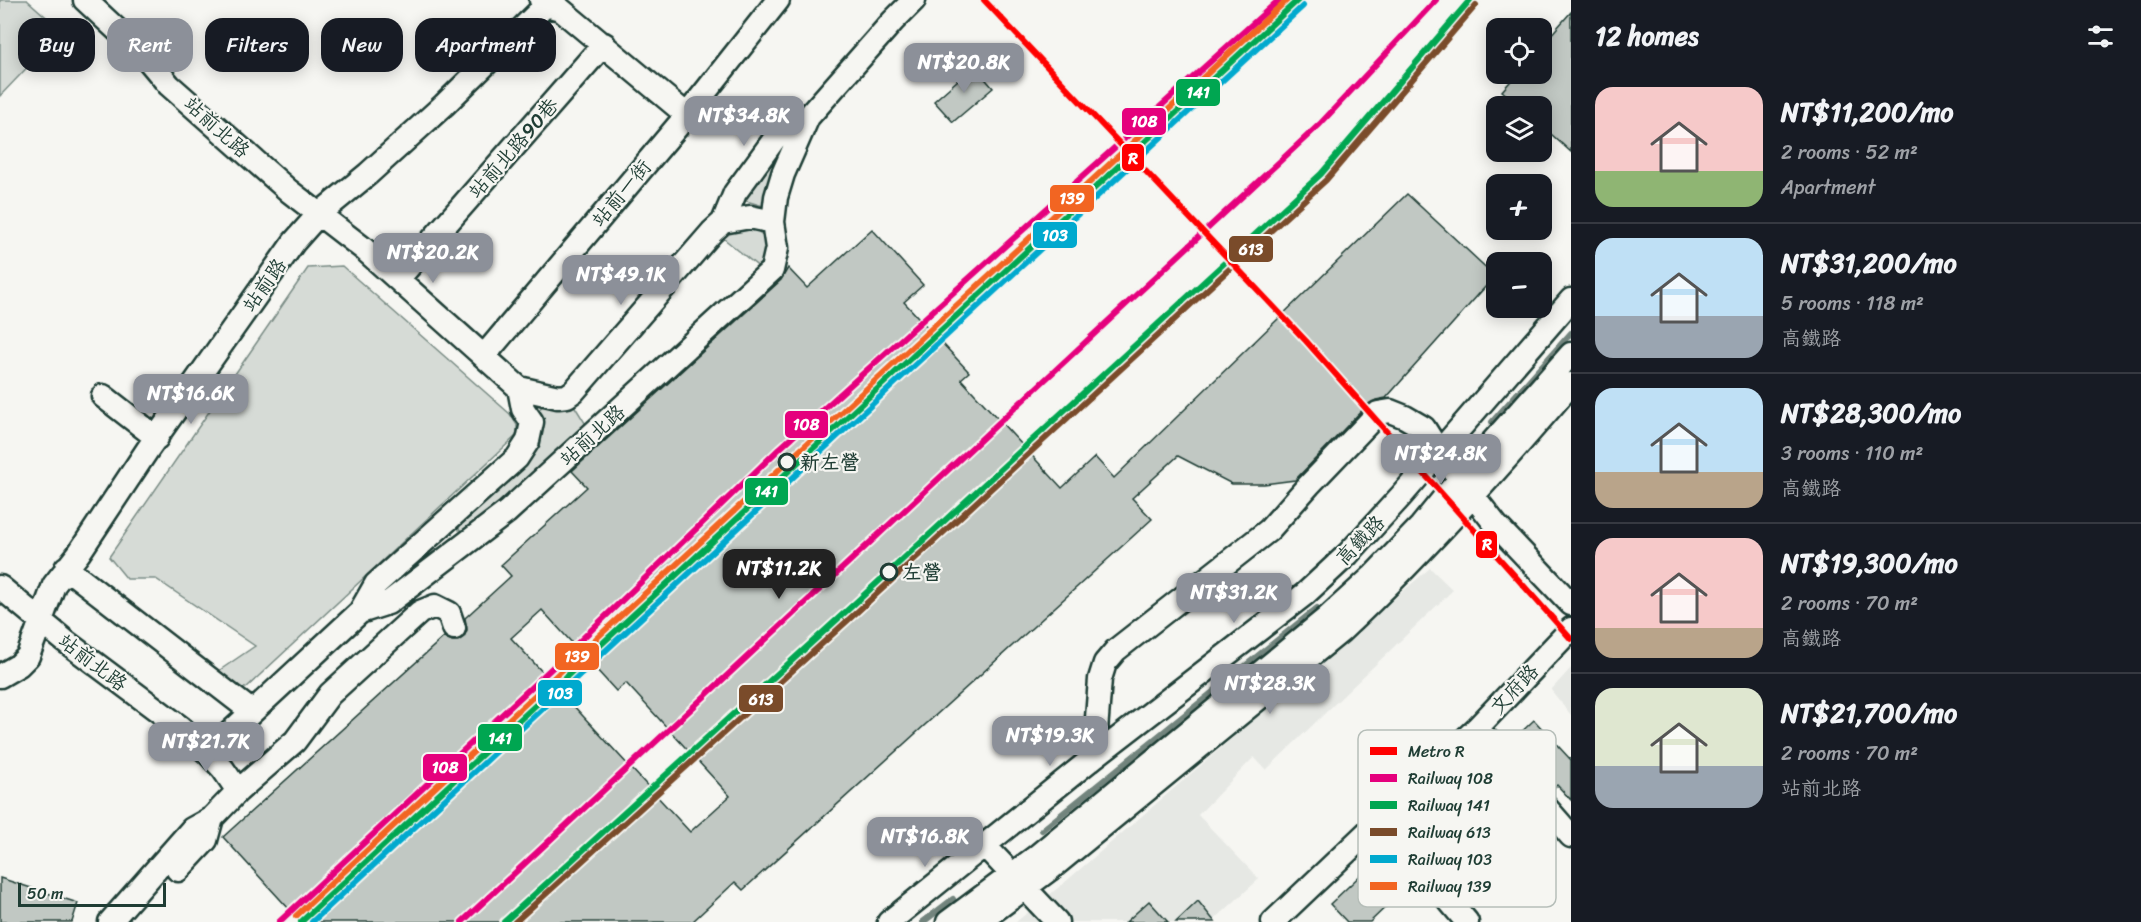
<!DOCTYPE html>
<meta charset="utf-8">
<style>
:root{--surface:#171b24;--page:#242831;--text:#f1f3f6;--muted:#9ea1a6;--line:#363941;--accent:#8c9099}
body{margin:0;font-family:Sriracha,"LXGW WenKai TC",sans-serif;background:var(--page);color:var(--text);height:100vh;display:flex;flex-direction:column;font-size:22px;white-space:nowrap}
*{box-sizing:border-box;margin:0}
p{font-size:20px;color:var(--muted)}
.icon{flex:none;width:33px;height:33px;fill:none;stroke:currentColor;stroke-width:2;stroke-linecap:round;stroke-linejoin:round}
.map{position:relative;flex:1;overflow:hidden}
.side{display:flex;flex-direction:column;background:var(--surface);width:570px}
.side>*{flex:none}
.guide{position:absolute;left:18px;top:18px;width:570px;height:54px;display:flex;gap:12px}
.fabs{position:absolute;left:1486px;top:18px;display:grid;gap:12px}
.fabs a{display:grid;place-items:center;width:66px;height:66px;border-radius:12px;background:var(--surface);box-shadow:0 3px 15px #0003;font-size:30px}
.scale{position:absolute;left:18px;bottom:15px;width:148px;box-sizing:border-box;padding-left:6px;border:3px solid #1f3d34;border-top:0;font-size:16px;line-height:21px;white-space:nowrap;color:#1f3d34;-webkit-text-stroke:4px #f6f6f2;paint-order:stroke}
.price{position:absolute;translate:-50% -51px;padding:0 14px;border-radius:12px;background:var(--accent);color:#fff;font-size:20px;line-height:39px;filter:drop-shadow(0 2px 3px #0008)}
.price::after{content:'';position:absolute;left:50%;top:36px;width:18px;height:14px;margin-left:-9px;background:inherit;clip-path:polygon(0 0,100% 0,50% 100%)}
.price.current{background:#222;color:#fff}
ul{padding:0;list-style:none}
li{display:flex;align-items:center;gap:18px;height:150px;padding:0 24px}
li+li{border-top:2px solid var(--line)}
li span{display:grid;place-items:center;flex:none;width:168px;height:120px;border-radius:18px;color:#555}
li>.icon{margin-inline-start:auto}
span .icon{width:72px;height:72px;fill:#fffc;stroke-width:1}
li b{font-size:26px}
h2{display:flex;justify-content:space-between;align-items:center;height:72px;padding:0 24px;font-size:26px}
.chip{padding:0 21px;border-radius:18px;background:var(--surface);box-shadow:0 3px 15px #0003;font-size:21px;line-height:54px}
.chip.current{background:var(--accent);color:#fff}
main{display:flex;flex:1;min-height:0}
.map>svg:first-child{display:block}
</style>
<main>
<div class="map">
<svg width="1571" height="922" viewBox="0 0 1571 922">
<rect width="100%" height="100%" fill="#f6f6f2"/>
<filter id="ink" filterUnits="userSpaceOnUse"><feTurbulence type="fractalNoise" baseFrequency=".0167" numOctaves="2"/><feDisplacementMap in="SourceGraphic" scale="12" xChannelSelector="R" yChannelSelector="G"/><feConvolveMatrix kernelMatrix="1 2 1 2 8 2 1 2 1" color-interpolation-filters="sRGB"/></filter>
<g filter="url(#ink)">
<path fill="#e6e8e4" d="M1430,568l23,22 -187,180 -12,-13 -56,58 61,64 -47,43h-196l48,-39z
M1571,668v47l-20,-25z"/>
<path fill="#d6dbd6" stroke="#7a8c85" stroke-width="1.5" d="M0,0h27l35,31 -62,65z
M776,154h3l2,4 -13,46 -5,2 -20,-6z
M751,226l14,11 1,21 -6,10 -37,-30 9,-9z
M342,266l168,148 7,11v10l-271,253 -13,-1 -11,-7 -2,-10 35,-24 -99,-67h-29l-18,-22 199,-289z
M572,402l15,24 -116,103 -12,1 2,-13 74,-66 7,-16v-15l-4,-9 6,-7z"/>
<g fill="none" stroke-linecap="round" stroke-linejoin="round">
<path stroke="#72847d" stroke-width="6" d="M1492,422l79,-89
M1042,830l275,-222
M923,922l30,-23"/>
</g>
<path fill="#c1c8c3" stroke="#1f3d34" stroke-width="1.5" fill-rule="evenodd" d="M1571,12v140l-29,-26v-20h-22l-18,-15 15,-17h25v-29z
M974,66l19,22 -40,34 -19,-21z
M1407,194l88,82 -109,122 -10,2 -8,4 -73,76 -31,4h-32l-54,-28 -46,42 20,21 -409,371 -8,-8 -43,40h-391l-78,-85 221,-200 8,4h6l6,-4 3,-7 -2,-12 46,-42 -10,-11 86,-78 -15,-16 209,-191 7,-12 19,20 65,-59 51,56 -19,17 65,70 -8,7 101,109 33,-31 19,21zM542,610l74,81 10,-8 104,113 -40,36 -179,-194z
M1534,720l37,40v40l-14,-15 -7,6 -40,-45 3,-6z
M1388,849l26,31 -44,42h-23l-17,-18z
M0,878l78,25 -6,19h-72z
M1149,901l19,21h-42z
M1198,901l17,21h-39z"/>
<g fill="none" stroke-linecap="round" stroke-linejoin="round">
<g stroke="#1f3d34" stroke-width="27">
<path id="minor" d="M85,0l59,55 25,30 120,106 75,58 155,139 39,9 9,-1 7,-5 138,-159 11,-10 12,-29 49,-67 24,-9
M541,0l5,5 14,4 127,106
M723,222l27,-5 23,5
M398,279l206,-235
M484,356l203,-241 91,-115
M103,396l54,42
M66,568l185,143
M0,587l65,54 115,86 28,26 152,-141 16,-28 141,-126 11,-17 4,-19 -9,-13 -4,-21
M360,612l28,-9 119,-91 265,-242 5,-22 -4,-26 3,-25 7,-23 25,-57 85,-96 21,-21
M0,676l19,-11 9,-9 26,-71 25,-32 69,-104 146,-207 24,-27 50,-41 76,-69 107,-105
M1477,728l94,108
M1094,757l6,-78 5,-16 11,-13 153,-120 40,-45 69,-72 12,-2 15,6 19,11 15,24 57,73 75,79
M238,791l57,-50 35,-47 90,-82 15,-6 14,7 5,15
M1380,819l87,103
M985,846l72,76
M178,870l28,-30 6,-22
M110,922l82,-93 20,-11 26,-27 -15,-22 -15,-16
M889,922l205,-165 211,-163 43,-40 54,-59 169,-195
M948,922l89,-66 290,-238 45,-41 49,-51 40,-49 110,-123
M979,922l70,-52 292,-239c82,-77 157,-161 230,-247
M1273,922l204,-194 94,-99"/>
</g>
<use href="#minor" stroke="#f6f6f2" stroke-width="22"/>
<g stroke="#f6f6f2" stroke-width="10">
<path id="rail-1" d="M279,922l274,-255 226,-218 500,-449
M462,922l858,-798 116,-124"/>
</g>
<g stroke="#f6f6f2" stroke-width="10">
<path id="rail-2" d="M301,922l997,-922
M504,922l348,-316 469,-432 149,-174"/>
</g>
<g stroke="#f6f6f2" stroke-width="10">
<path id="rail-3" d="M515,922l342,-310 469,-432 150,-175"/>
</g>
<g stroke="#f6f6f2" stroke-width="10">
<path id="rail-4" d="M312,922l991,-916"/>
</g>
<g stroke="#f6f6f2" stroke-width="10">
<path id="rail-5" d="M296,916l991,-916"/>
</g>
<use href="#rail-1" stroke="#e5007d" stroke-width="6"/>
<use href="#rail-2" stroke="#00a651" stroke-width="6"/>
<use href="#rail-3" stroke="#7a4b2a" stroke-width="6"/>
<use href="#rail-4" stroke="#00a9ce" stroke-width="6"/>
<use href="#rail-5" stroke="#f26522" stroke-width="6"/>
<g stroke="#f6f6f2" stroke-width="10">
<path id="metro-1" d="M984,0l322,341 265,298"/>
</g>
<use href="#metro-1" stroke="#f00" stroke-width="6"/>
</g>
</g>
<g fill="#f6f6f2" stroke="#1f3d34" stroke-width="3">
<circle cx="787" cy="462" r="8"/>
<circle cx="889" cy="572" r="8"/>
</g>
<g text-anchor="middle" stroke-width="4.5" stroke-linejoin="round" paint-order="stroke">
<g font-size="20" fill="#1f3d34" stroke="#f6f6f2">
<text transform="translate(217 127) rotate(42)" y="7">站前北路</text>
<text transform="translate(513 148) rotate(-49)" y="7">站前北路90巷</text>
<text transform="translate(621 193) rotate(-50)" y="7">站前一街</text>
<text transform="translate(264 285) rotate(-55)" y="7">站前路</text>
<text transform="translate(592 435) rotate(-42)" y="7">站前北路</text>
<text transform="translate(1360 540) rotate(-46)" y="7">高鐵路</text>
<text transform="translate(93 662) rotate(37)" y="7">站前北路</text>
<text transform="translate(1514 689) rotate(-47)" y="7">文府路</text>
</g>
<g font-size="20" font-weight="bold" fill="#1f3d34" stroke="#f6f6f2" text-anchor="start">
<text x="800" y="469">新左營</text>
<text x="902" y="579">左營</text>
</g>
</g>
<rect x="1358" y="730" width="198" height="177" rx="9" fill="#f6f6f2" stroke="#b6beb9" stroke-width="1.5"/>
<rect x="1370" y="747" width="27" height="8" fill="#f00"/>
<rect x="1370" y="774" width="27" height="8" fill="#e5007d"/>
<rect x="1370" y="801" width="27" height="8" fill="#00a651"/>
<rect x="1370" y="828" width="27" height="8" fill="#7a4b2a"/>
<rect x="1370" y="855" width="27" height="8" fill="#00a9ce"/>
<rect x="1370" y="882" width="27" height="8" fill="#f26522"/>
<g font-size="16" fill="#1f3d34">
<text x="1408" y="757">Metro R</text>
<text x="1408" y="784">Railway 108</text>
<text x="1408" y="811">Railway 141</text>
<text x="1408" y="838">Railway 613</text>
<text x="1408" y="865">Railway 103</text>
<text x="1408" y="892">Railway 139</text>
</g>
<g stroke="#f6f6f2" stroke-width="2">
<rect x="1175" y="78" width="46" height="29" rx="6" fill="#00a651"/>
<rect x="1121" y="107" width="46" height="29" rx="6" fill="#e5007d"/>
<rect x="1121" y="143" width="24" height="29" rx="6" fill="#f00"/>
<rect x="1049" y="184" width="46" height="29" rx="6" fill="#f26522"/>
<rect x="1032" y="221" width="46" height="28" rx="6" fill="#00a9ce"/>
<rect x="1228" y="235" width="46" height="28" rx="6" fill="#7a4b2a"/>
<rect x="784" y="410" width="45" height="29" rx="6" fill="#e5007d"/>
<rect x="744" y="477" width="45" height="29" rx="6" fill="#00a651"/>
<rect x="1475" y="530" width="23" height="29" rx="6" fill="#f00"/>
<rect x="554" y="642" width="46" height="29" rx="6" fill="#f26522"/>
<rect x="537" y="679" width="46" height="28" rx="6" fill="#00a9ce"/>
<rect x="738" y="684" width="46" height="29" rx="6" fill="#7a4b2a"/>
<rect x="477" y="723" width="46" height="29" rx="6" fill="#00a651"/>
<rect x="422" y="753" width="46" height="29" rx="6" fill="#e5007d"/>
</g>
<g font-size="16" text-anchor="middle" font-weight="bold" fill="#fff">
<text x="1198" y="98">141</text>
<text x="1144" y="127">108</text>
<text x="1133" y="164">R</text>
<text x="1072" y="204">139</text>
<text x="1055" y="241">103</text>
<text x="1251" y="255">613</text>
<text x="806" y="430">108</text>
<text x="766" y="497">141</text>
<text x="1487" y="550">R</text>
<text x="577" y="662">139</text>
<text x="560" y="699">103</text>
<text x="761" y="705">613</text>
<text x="500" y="744">141</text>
<text x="445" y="773">108</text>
</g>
</svg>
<div class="fabs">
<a><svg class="icon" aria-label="locate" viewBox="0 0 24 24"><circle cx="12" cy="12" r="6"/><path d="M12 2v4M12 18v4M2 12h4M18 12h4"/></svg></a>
<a><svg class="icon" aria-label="layers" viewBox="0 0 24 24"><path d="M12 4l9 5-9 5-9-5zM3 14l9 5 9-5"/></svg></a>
<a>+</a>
<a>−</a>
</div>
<div class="scale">50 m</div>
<b class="price" style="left:964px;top:94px">NT$20.8K</b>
<b class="price" style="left:744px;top:147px">NT$34.8K</b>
<b class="price" style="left:433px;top:284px">NT$20.2K</b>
<b class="price" style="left:621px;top:306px">NT$49.1K</b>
<b class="price" style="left:191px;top:425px">NT$16.6K</b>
<b class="price" style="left:1441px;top:485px">NT$24.8K</b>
<b class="price current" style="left:779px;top:600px">NT$11.2K</b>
<b class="price" style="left:1234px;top:624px">NT$31.2K</b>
<b class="price" style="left:1270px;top:715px">NT$28.3K</b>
<b class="price" style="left:1050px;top:767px">NT$19.3K</b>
<b class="price" style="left:206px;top:773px">NT$21.7K</b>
<b class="price" style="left:925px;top:868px">NT$16.8K</b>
<div class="guide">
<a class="chip">Buy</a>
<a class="chip current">Rent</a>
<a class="chip">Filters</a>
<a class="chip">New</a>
<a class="chip">Apartment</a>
</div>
</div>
<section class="side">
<h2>12 homes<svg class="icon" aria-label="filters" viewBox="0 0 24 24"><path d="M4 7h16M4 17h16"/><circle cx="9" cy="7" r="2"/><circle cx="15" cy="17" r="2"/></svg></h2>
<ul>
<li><span style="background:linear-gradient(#f6c9c9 70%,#8fb573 0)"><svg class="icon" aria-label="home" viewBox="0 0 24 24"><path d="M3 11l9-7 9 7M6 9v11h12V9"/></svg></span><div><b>NT$11,200/mo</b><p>2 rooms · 52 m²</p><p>Apartment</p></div></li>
<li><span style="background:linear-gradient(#bfe0f5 65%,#9aa5b1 0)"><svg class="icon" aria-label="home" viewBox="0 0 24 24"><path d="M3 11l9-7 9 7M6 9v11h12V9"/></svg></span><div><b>NT$31,200/mo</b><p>5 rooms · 118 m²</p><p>高鐵路</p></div></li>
<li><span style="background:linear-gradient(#bfe0f5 70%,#b9a48a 0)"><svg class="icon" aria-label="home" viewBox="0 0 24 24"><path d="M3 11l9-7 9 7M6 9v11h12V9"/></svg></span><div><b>NT$28,300/mo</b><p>3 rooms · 110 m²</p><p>高鐵路</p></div></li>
<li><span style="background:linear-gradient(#f6c9c9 75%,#b9a48a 0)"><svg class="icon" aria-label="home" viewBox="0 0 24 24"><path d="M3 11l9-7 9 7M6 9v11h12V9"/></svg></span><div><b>NT$19,300/mo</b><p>2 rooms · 70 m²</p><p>高鐵路</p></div></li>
<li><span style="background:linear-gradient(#dfe7d0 65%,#9aa5b1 0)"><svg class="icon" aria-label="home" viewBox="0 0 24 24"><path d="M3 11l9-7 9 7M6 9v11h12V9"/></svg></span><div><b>NT$21,700/mo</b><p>2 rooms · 70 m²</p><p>站前北路</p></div></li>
</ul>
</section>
</main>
